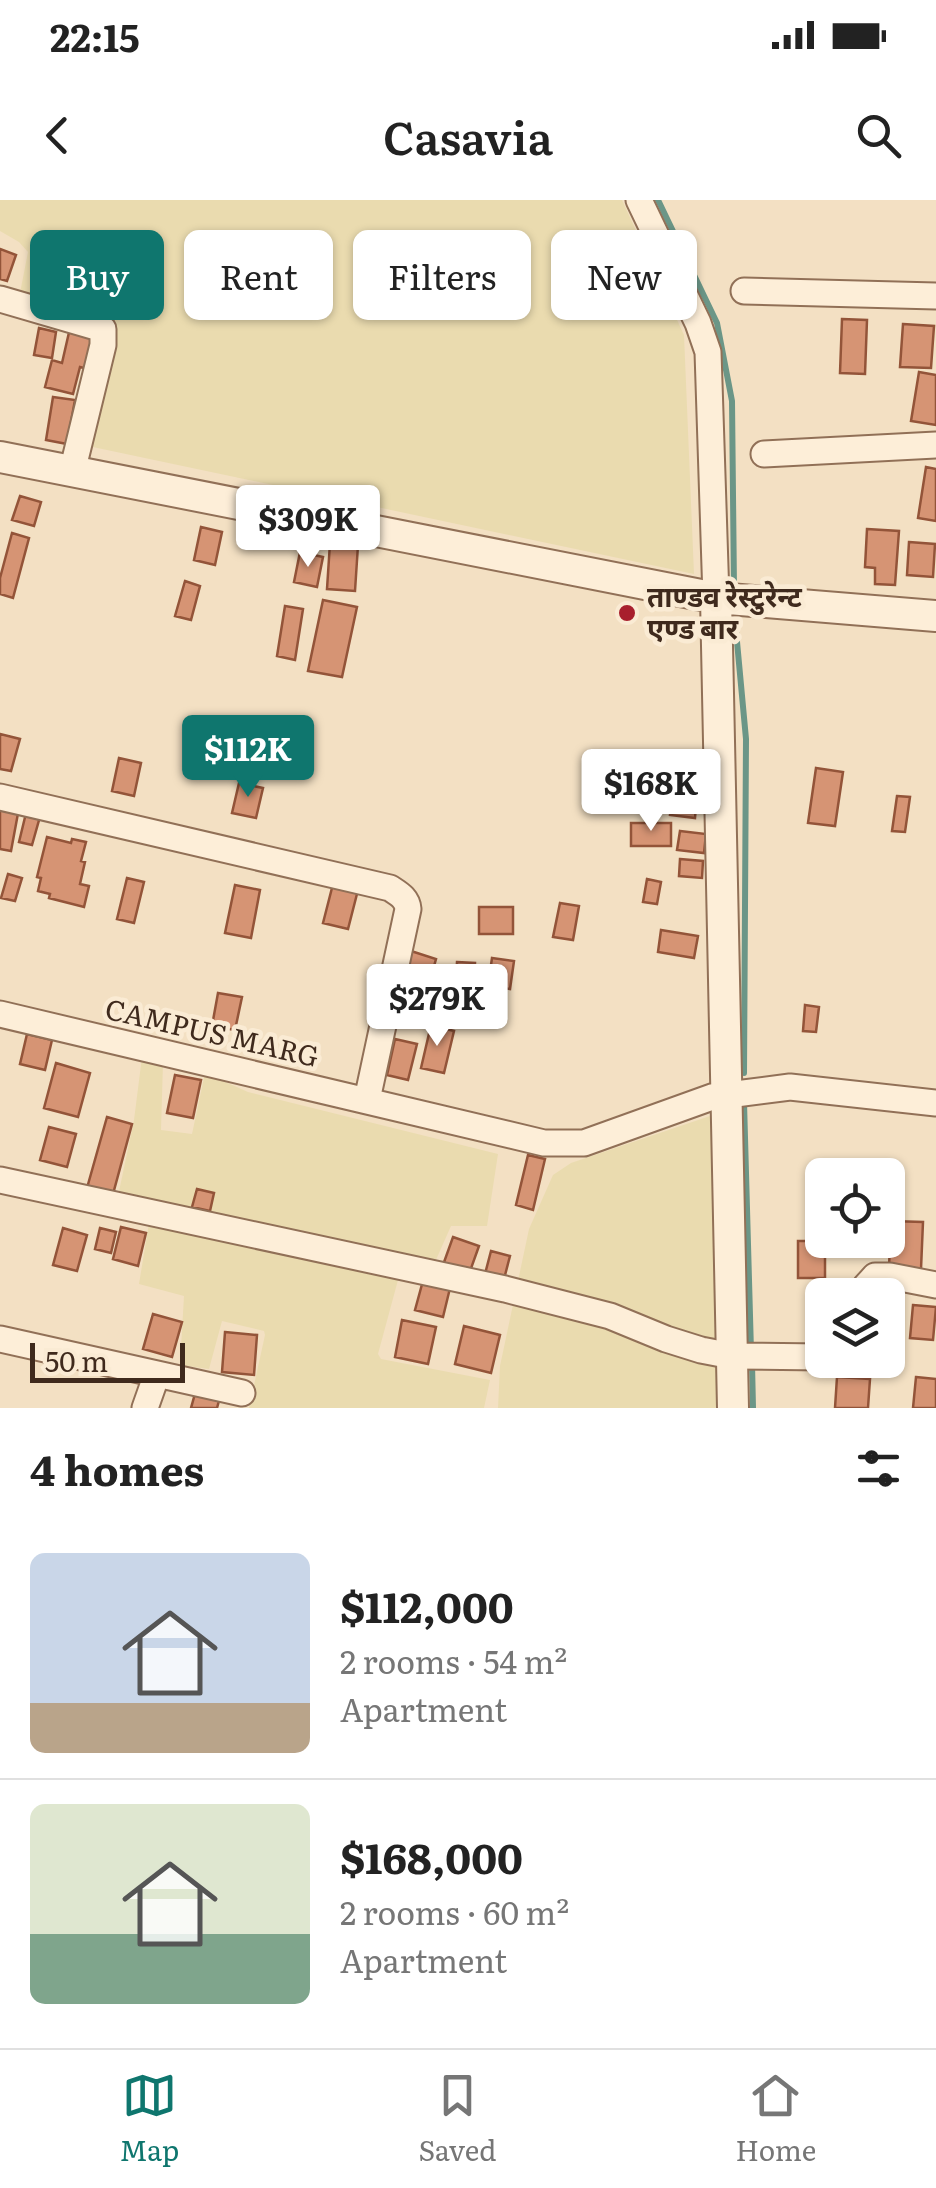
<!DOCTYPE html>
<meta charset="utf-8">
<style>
:root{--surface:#fff;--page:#f2f2f2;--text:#222;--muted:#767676;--line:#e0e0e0;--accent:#0f766e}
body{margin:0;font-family:Literata,"Noto Sans Devanagari",serif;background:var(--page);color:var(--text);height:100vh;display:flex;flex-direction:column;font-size:38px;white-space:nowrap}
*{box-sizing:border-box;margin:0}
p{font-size:32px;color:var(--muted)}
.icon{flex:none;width:55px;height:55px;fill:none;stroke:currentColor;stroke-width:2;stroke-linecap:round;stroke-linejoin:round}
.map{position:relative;height:1208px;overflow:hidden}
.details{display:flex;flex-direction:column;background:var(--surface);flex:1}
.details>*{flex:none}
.hud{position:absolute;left:30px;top:30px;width:878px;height:90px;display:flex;gap:20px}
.fabs{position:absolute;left:805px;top:958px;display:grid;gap:20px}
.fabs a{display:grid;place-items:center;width:100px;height:100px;border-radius:15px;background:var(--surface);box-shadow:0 2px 8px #0004;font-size:50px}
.scale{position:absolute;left:30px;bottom:25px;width:155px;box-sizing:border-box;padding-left:10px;border:5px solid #3f2a1d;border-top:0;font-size:28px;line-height:35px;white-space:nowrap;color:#3f2a1d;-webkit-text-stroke:8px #faebd4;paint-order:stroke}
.price{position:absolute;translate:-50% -85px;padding:0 22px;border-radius:10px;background:#fff;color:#222;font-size:32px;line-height:65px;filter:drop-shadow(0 2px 5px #0008)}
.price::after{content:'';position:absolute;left:50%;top:60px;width:30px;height:22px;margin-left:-15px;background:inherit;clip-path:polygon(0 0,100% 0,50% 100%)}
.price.selected{background:var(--accent);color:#fff}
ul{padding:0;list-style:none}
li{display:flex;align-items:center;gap:30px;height:250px;padding:0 30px}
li+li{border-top:2px solid var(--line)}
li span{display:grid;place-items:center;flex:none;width:280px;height:200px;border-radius:15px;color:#555}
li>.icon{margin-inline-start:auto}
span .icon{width:120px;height:120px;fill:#fffc;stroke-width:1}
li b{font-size:42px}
h2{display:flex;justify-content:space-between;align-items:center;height:120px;padding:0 30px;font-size:42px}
.tag{padding:0 35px;border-radius:15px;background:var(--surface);box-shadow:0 2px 8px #0004;font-size:35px;line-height:90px}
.tag.selected{background:var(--accent);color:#fff}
.status{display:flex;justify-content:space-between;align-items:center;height:70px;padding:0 50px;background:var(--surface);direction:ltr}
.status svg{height:28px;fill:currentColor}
header{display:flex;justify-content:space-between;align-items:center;height:130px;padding:0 30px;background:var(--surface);font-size:45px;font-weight:600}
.menu{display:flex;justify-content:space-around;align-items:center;height:140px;border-top:2px solid var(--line);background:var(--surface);font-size:28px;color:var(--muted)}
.menu a{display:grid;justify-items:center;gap:5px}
.menu .selected{color:var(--accent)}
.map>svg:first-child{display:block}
</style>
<div class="status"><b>22:15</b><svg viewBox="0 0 49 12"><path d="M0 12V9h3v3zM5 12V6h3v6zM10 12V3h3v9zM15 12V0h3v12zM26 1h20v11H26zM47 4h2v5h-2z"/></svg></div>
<header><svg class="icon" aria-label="back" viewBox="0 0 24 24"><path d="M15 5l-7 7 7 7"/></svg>Casavia<svg class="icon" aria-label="search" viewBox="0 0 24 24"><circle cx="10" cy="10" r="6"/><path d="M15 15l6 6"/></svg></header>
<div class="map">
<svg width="936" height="1208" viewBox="0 0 936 1208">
<rect width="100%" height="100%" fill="#f3e0c3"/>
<path fill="#eadbaf" d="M0,0h622l62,135 10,239 -606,-128 23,-126 -91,-27 8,-41 -9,-10 -19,-11z
M142,857l21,6 -2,67 31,4 13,-61 43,19 250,62 -11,72h-36l-16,36 -34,7 -23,85 3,5 109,21 -6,28h-235l16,-73 -1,-4 -42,-10 -13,48 -29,-4 4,-69 -45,-12 12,-73 -34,-10 17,-81z
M710,916l8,19 3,273h-223l2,-42 29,-137 24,-54 18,-12z"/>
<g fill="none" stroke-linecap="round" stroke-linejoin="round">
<path stroke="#6b9687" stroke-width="6" d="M658,0l59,123 15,78 2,187
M735,420l11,119 -2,334
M744,902l7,249
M752,1163l1,45"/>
</g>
<path fill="#d69474" stroke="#935439" stroke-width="2.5" d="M0,49l16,6 -9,26 -7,-2z
M842,119l25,1 -2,54 -25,-1z
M903,124l31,2 -3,42 -31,-1z
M39,128l17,4 -4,26 -18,-3z
M70,128l27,7 -9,34 -8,-2 -7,27 -28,-7 7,-27 10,3z
M919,172l17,3v50l-25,-4z
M53,197l22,3 -8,44 -21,-4z
M926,267l10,2v52l-18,-3z
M20,296l21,6 -7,24 -22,-6z
M201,327l21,5 -7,33 -21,-5z
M867,329l32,2 -4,54 -20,-1v-16l-10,-1z
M12,333l17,5 -16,60 -13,-4v-16z
M909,342l26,2 -2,33 -26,-2z
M330,343l28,2 -3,46 -28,-2z
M300,352l23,5 -6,30 -23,-5z
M185,381l15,5 -9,34 -16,-4z
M323,400l34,7 -15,70 -34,-6z
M285,406l18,3 -8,51 -18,-4z
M0,534l20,5 -9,32 -11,-2z
M119,558l22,5 -7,33 -22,-5z
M816,568l27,4 -8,54 -27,-3z
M239,583l24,5 -7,30 -24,-5z
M673,591l24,3 -2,24 -25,-3z
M897,596l13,1 -5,35 -13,-1z
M0,604l19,4 -8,43 -11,-2z
M27,609l14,4 -9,32 -13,-3z
M631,623h40v23h-40z
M680,631l26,3 -2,19 -27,-3z
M47,637l24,6 1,-4 14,3 -5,19 4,1 -5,22 9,2 -5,21 -35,-9 1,-4 -12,-3 3,-13 -4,-1z
M680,659l23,2 -1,17 -23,-2z
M8,674l14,4 -7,23 -14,-3z
M127,678l17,4 -10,41 -17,-4z
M647,679l14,3 -4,22 -14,-2z
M333,684l25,6 -10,39 -25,-6z
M235,685l25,5 -9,48 -26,-5z
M560,703l19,3 -6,34 -20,-3z
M479,707h34v27h-34z
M661,730l37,6 -4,22 -36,-6z
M411,751l25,8 -7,25 -25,-8z
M492,758l22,3 -4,28 -22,-3z
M457,762l18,1 -2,35 -18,-1z
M218,793l24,4 -7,33 -23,-4z
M805,805l14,2 -3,25 -13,-1z
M431,825l23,6 -10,42 -23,-5z
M27,834l25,6 -7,30 -25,-6z
M395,839l22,5 -9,36 -21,-5z
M56,863l34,10 -12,44 -34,-9z
M175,875l26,5 -8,38 -26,-5z
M107,917l25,7 -19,70 -26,-6z
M49,927l27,7 -9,33 -27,-7z
M528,955l17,4 -12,51 -17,-5z
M197,989l17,4 -4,18 -18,-4z
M891,1021l32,1 -2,47 -32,-2z
M121,1027l25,6 -8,33 -25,-7z
M63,1028l24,7 -10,36 -24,-6z
M100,1028l16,4 -5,21 -16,-4z
M453,1037l26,9 -10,28 -26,-9z
M798,1041h27v37h-27z
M491,1051l19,5 -6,23 -19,-5z
M424,1077l27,7 -8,33 -28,-7z
M888,1104l9,1 -3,26 -6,-1z
M913,1105l23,2 -3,33 -23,-2z
M153,1114l29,8 -10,35 -29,-8z
M402,1120l34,7 -8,37 -33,-7z
M464,1126l36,9 -9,38 -36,-9z
M225,1132l32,3 -3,40 -32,-3z
M837,1177l33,2 -2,29h-33z
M916,1177l20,2v29h-23z
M196,1190l24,7 -3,11h-26z"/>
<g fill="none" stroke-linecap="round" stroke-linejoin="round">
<g stroke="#917057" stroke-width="29">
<path id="minor" d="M639,0l59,123 10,29 8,246
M744,91l192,5
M0,99l103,30v16l-31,127
M764,254l172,-9
M0,597l390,91c9,6 17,10 18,21l-41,191
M0,814l544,129h40l128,-46 78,-10 146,16
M0,980l505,109 105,27 56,23 35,11 31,6 90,1
M864,1095l1,-8 10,-11h15l46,9
M0,1139l242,54
M145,1208l12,-34"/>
</g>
<g stroke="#917057" stroke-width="34">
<path id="tertiary" d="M0,257l716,141 220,18
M716,398l17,810"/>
</g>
<use href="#minor" stroke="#fdeed8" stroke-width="25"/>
<use href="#tertiary" stroke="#fdeed8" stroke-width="30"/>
</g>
<circle fill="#a81f2d" stroke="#faebd4" stroke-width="4" cx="627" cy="413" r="10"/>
<g text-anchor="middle" stroke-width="9" stroke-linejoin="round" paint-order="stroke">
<g font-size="28" font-weight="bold" fill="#3f2a1d" stroke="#faebd4" text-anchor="start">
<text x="647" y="407">ताण्डव रेस्टुरेन्ट<tspan x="647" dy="32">एण्ड बार</tspan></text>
</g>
<g font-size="28" fill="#3f2a1d" stroke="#faebd4">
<text transform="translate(212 833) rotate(13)" y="10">CAMPUS MARG</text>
</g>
</g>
</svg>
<div class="fabs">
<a><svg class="icon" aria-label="locate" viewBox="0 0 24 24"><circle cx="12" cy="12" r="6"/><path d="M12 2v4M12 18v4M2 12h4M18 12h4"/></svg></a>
<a><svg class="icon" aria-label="layers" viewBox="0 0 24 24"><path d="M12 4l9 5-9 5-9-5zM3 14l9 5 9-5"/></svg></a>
</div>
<div class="scale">50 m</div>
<b class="price" style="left:308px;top:370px">$309K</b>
<b class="price selected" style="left:248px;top:600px">$112K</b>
<b class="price" style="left:651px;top:634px">$168K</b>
<b class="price" style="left:437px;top:849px">$279K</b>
<div class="hud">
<a class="tag selected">Buy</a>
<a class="tag">Rent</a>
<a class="tag">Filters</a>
<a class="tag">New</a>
</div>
</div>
<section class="details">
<h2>4 homes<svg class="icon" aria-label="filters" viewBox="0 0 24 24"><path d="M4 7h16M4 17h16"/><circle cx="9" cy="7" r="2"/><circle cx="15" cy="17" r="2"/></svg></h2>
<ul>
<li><span style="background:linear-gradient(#c9d6e8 75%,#b9a48a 0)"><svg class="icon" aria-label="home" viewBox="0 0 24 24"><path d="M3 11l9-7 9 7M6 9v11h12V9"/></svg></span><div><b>$112,000</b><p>2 rooms · 54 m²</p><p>Apartment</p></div></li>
<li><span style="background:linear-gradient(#dfe7d0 65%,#7fa58c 0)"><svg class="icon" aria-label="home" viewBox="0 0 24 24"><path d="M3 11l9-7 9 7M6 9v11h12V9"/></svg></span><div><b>$168,000</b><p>2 rooms · 60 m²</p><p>Apartment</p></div></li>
</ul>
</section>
<nav class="menu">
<a class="selected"><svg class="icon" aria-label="map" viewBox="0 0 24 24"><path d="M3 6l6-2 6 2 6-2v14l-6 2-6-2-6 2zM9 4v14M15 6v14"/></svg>Map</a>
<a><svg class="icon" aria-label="saved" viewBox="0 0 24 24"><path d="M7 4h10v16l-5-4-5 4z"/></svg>Saved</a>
<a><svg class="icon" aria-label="home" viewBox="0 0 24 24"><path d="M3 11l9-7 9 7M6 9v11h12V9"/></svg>Home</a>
</nav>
